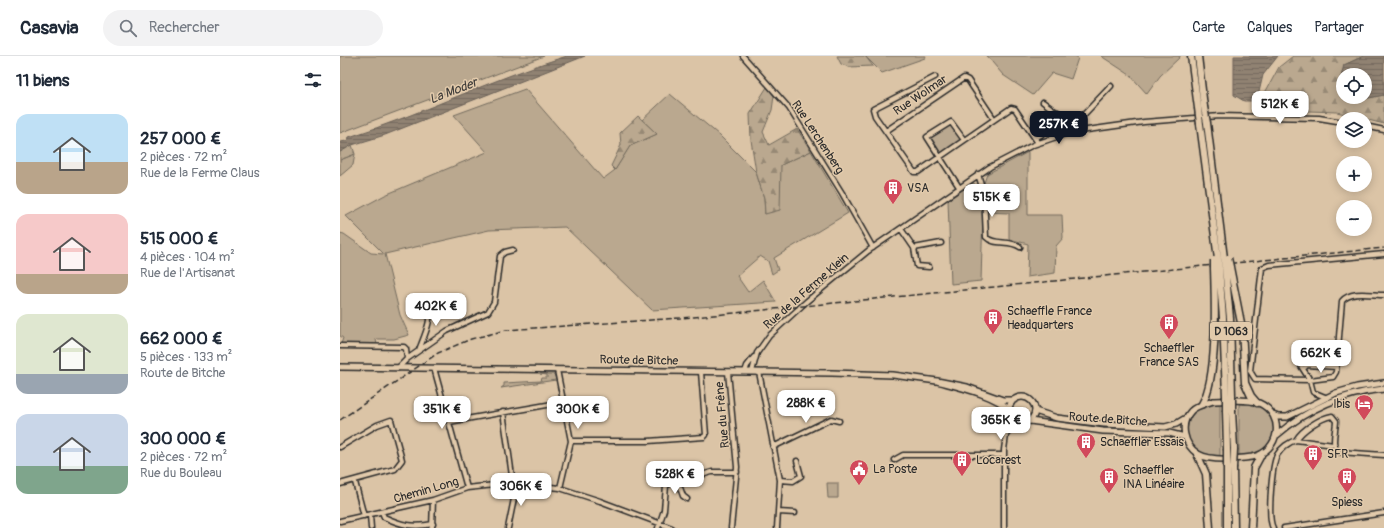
<!DOCTYPE html>
<html lang="fr">
<meta charset="utf-8">
<style>
:root{--surface:#fff;--page:#f2f2f3;--text:#1f2937;--muted:#747a83;--line:#e0e1e3;--accent:#111827}
body{margin:0;font-family:Pangolin,sans-serif;background:var(--page);color:var(--text);height:100vh;display:flex;flex-direction:column;font-size:15px;white-space:nowrap}
*{box-sizing:border-box;margin:0}
p{font-size:13px;color:var(--muted)}
.icon{flex:none;width:22px;height:22px;fill:none;stroke:currentColor;stroke-width:2;stroke-linecap:round;stroke-linejoin:round}
.map{position:relative;flex:1;overflow:hidden}
.sheet{display:flex;flex-direction:column;background:var(--surface);width:340px}
.sheet>*{flex:none}
.controls{position:absolute;left:996px;top:12px;display:grid;gap:8px}
.controls a{display:grid;place-items:center;width:36px;height:36px;border-radius:50%;background:var(--surface);box-shadow:0 2px 10px #0003;font-size:20px}
.price{position:absolute;translate:-50% -34px;padding:0 9px;border-radius:8px;background:#fff;color:#222;font-size:13px;line-height:26px;filter:drop-shadow(0 1px 2px #0008)}
.price::after{content:'';position:absolute;left:50%;top:24px;width:12px;height:9px;margin-left:-6px;background:inherit;clip-path:polygon(0 0,100% 0,50% 100%)}
.price.current{background:var(--accent);color:#fff}
ul{padding:0;list-style:none}
li{display:flex;align-items:center;gap:12px;height:100px;padding:0 16px}
li span{display:grid;place-items:center;flex:none;width:112px;height:80px;border-radius:12px;color:#555}
li>.icon{margin-inline-start:auto}
span .icon{width:48px;height:48px;fill:#fffc;stroke-width:1}
li b{font-size:17px}
h2{display:flex;justify-content:space-between;align-items:center;height:48px;padding:0 16px;font-size:17px}
header{display:flex;align-items:center;gap:24px;box-sizing:border-box;height:56px;padding:0 20px;background:var(--surface);border-bottom:1px solid var(--line)}
header strong{font-size:19px}
nav{display:flex;gap:22px;margin-inline-start:auto;font-size:14px}
.search{width:280px;height:36px;background:var(--page);display:flex;align-items:center;gap:10px;box-sizing:border-box;padding:0 14px;border-radius:22px;color:var(--muted);font-size:15px}
main{display:flex;flex:1;min-height:0}
.map>svg:first-child{display:block}
</style>
<header>
<strong>Casavia</strong>
<div class="search"><svg class="icon" aria-label="search" viewBox="0 0 24 24"><circle cx="10" cy="10" r="6"/><path d="M15 15l6 6"/></svg>Rechercher</div>
<nav><a>Carte</a><a>Calques</a><a>Partager</a></nav>
</header>
<main>
<section class="sheet">
<h2>11 biens<svg class="icon" aria-label="filters" viewBox="0 0 24 24"><path d="M4 7h16M4 17h16"/><circle cx="9" cy="7" r="2"/><circle cx="15" cy="17" r="2"/></svg></h2>
<ul>
<li><span style="background:linear-gradient(#bfe0f5 60%,#b9a48a 0)"><svg class="icon" aria-label="home" viewBox="0 0 24 24"><path d="M3 11l9-7 9 7M6 9v11h12V9"/></svg></span><div><b>257 000 €</b><p>2 pièces · 72 m²</p><p>Rue de la Ferme Claus</p></div></li>
<li><span style="background:linear-gradient(#f6c9c9 75%,#b9a48a 0)"><svg class="icon" aria-label="home" viewBox="0 0 24 24"><path d="M3 11l9-7 9 7M6 9v11h12V9"/></svg></span><div><b>515 000 €</b><p>4 pièces · 104 m²</p><p>Rue de l'Artisanat</p></div></li>
<li><span style="background:linear-gradient(#dfe7d0 75%,#9aa5b1 0)"><svg class="icon" aria-label="home" viewBox="0 0 24 24"><path d="M3 11l9-7 9 7M6 9v11h12V9"/></svg></span><div><b>662 000 €</b><p>5 pièces · 133 m²</p><p>Route de Bitche</p></div></li>
<li><span style="background:linear-gradient(#c9d6e8 65%,#7fa58c 0)"><svg class="icon" aria-label="home" viewBox="0 0 24 24"><path d="M3 11l9-7 9 7M6 9v11h12V9"/></svg></span><div><b>300 000 €</b><p>2 pièces · 72 m²</p><p>Rue du Bouleau</p></div></li>
</ul>
</section>
<div class="map">
<svg width="1044" height="472" viewBox="0 0 1044 472">
<defs>
<pattern id="forest-firs" width="22" height="20" patternUnits="userSpaceOnUse"><rect width="22" height="20" fill="#baa88f"/><path d="M5 1l3.5 6h-7zM16 11l3.5 6h-7z" fill="#978975"/></pattern>
<pattern id="water-rules" width="6" height="5" patternUnits="userSpaceOnUse"><rect width="6" height="5" fill="#908272"/><path d="M0 2.5h6" fill="none" stroke="#766b5e"/></pattern>
</defs>
<rect width="100%" height="100%" fill="#dbc4a6"/>
<filter id="ink" filterUnits="userSpaceOnUse"><feTurbulence type="fractalNoise" baseFrequency=".025" numOctaves="2"/><feDisplacementMap in="SourceGraphic" scale="8" xChannelSelector="R" yChannelSelector="G"/><feConvolveMatrix kernelMatrix="1 2 1 2 8 2 1 2 1" color-interpolation-filters="sRGB"/></filter>
<g filter="url(#ink)">
<path fill="#baa88f" stroke="#726a5d" d="M0,0h204l-204,77z
M525,0h61l-1,2 -43,15z
M647,0h88l3,2 -7,21 -19,-6 -19,22 -30,-20z
M761,0h79v1l-20,19 -13,18 -17,-19z
M185,33l78,90 12,-9 15,-24 27,-12 -15,-14 28,-26 49,41 37,37 8,26 1,16 16,-49 30,-14 37,62 -74,45 4,12 -6,4 -4,-13 -8,-5 -23,20 11,16 15,-12 13,22 -124,8 -87,-83 -76,3 -104,24 15,61 9,20 -15,4h-18l1,6 -36,-1 2,-6 -3,-2v-103l4,1 27,19 13,1 -38,-38 39,-21 102,-43 -33,-37z
M608,68h4l9,13 -1,3 -19,13h-3l-9,-14 1,-3z
M688,96v63h34l1,23 -7,8 -1,27 -28,4 1,-33 -19,-5v-26l-26,-1 -2,69 -30,3 -3,-84 25,-17 5,3 6,-3 3,-9z
M15,98l-2,11 -13,11v-16z
M200,318h14l2,6 -55,8 3,-2v-3l37,-2 1,-3h5v-3z
M880,348v52c-7,-1 -14,-1 -21,-5 -15,-9 -16,-32 0,-42 6,-4 13,-4 21,-5z
M899,348c7,0 17,0 24,4 16,11 14,34 -3,44 -6,3 -14,3 -21,3z
M487,427h11v15h-10z"/>
<path fill="url(#forest-firs)" stroke="#726a5d" d="M497,0h28l8,10 -24,1 -8,-3z
M953,0h71l-20,9 -4,31 18,4 26,-5v29l-47,-12 -56,-2 -28,3 1,-6 6,-5 19,-35z
M427,31l7,9 -2,14 -9,22 6,13 28,-16 14,22 -30,14 -1,45 -15,4 -1,-16 -8,-26 -5,-32 -1,-26z
M298,60l19,18 -27,12 -15,24 -4,-4 10,-21 -1,-12z
M12,89l3,9 -15,6v-8z"/>
<path fill="url(#water-rules)" stroke="#685f56" d="M227,0h18l-200,79 -33,10 -12,7v-10l7,-1 2,-4c74,-23 144,-59 218,-81z
M894,0h44l-15,19 -4,17 -8,9h-7l-10,-6z
M1024,0h20v39l-26,5 -13,-3h20v-22h-22v22l-3,-1v-16l4,-15z"/>
<g fill="none" stroke-linecap="round" stroke-linejoin="round">
<g stroke="#2b2b2b" stroke-width="7">
<path id="minor" d="M403,0l46,52 53,85 31,55
M595,21l-62,32 2,7 39,56h4l93,-64 4,1 23,34
M703,46l31,23
M1025,70l19,4
M546,75l78,-53 4,2 26,39
M733,76l1,-7 37,-39
M726,77l78,-11 76,-6 99,2 24,4
M695,82l6,-3 17,-23
M638,118l6,20 2,43c8,9 24,2 34,10
M619,131l-32,-50 24,-15 13,18
M561,173l13,19 3,18 12,1
M574,192l27,-5
M1044,198l-115,11 -7,3 -12,103 5,8 55,1 23,-3 3,-5 6,-71c9,-11 29,-6 42,-6
M0,290l64,1 2,2 1,10
M79,294c6,-16 14,-31 9,-47
M961,310l9,14 3,12 12,5
M58,312l9,-9 40,-28 41,-19 6,-10 6,-46 5,-4 8,-2
M94,312l33,120
M963,313l4,-4 29,2
M217,314l14,71 -11,47
M388,316l9,95 -6,61
M405,316l2,-6 7,-9
M412,316l5,-19 12,-17 38,-35 61,-50 122,-84 43,-22 35,-12
M419,316l21,108 -3,48
M163,356l10,71
M670,360l-4,19 8,-9 6,-3
M109,366l115,-20
M956,384c6,-10 24,-22 36,-24l4,5c0,9 -6,25 3,31l45,3
M231,385h77l56,-4 2,-2 -5,-63
M0,391l37,-22 14,-5 11,40 -7,9 -55,15
M433,391l58,-28 8,2
M554,404l9,-5h101
M440,424l13,1 8,-5 -4,-15
M15,426l9,34
M338,426l5,14 4,3
M42,456l2,5c17,8 29,11 49,7
M439,456l16,1
M30,459l1,13
M0,465l93,-21 34,-12 46,-5 47,5 40,13 72,27
M92,472l1,-28
M168,472l9,-44
M318,472l6,-18 2,-24 3,-2 43,-12h25
M664,472v-78l2,-15
M933,472c-6,-10 -1,-62 4,-73 4,-7 12,-13 19,-15l38,5
M944,472l100,-15"/>
</g>
<g stroke="#2b2b2b" stroke-width="8">
<path id="major" d="M0,311l492,6 61,2 44,6
M669 354a13 13 0 1 1 26 0a13 13 0 1 1-26 0Z
M873,345c14,0 33,-3 46,2 27,12 21,49 -7,54 -15,2 -41,5 -54,-3 -14,-9 -19,-30 -7,-43 6,-6 14,-7 22,-10z
M669,354c-12,-15 -54,-24 -72,-29l30,6 36,13h11
M695,355l22,7 47,6 61,3 11,-3 10,-6
M933,359l5,2h9l49,-24 21,-6 27,-4
M690,365l73,10 66,2 16,4
M937,379c30,-26 67,-42 107,-46"/>
</g>
<g stroke="#2b2b2b" stroke-width="9">
<path id="highway" d="M851,0l7,52
M858,0l6,51
M867,67l17,135
M860,68l18,135
M885,211l5,51 2,78
M890,211l12,61 3,55 6,13 6,7
M879,212l4,50 3,78
M862,348c16,-26 13,-103 12,-136
M886,355l1,38
M892,355l2,38
M857,398l9,20 4,54
M887,412v60
M893,412l1,60
M911,472l3,-60 7,-13"/>
</g>
<use href="#minor" stroke="#e2caab" stroke-width="4"/>
<use href="#major" stroke="#e2caab" stroke-width="5"/>
<use href="#highway" stroke="#e2caab" stroke-width="6"/>
<path stroke="#2b2b2b" stroke-width="1.5" stroke-dasharray="6 3" stroke-linecap="butt" d="M0,364l98,-67 33,-14 35,-9 188,-13 690,-69"/>
<g stroke="#2b2b2b" stroke-width="9" stroke-linecap="butt">
<path id="highway-bridge" d="M864,51l3,16
M858,52l2,16
M884,202l1,9
M888,202l2,9
M878,203l1,9
M874,204v8
M886,340v15
M892,340v15
M887,393v19
M893,412l1,-19"/>
</g>
<use href="#highway-bridge" stroke="#e2caab" stroke-width="6"/>
</g>
</g>
<defs>
<g id="building-pin" transform="scale(1)"><path d="M0 17L-7.5 6A9.5 9.5 0 1 1 7.5 6Z" fill="#d1495b" stroke="#e2caab"/><path d="M-4-6H4V6H1V3H-1V6H-4ZM-2.5-4.3h1.7v1.8h-1.7ZM.8-4.3h1.7v1.8H.8ZM-2.5-1h1.7V.8h-1.7ZM.8-1h1.7V.8H.8Z" fill="#fff"/></g>
<g id="hotel-pin" transform="scale(1)"><path d="M0 17L-7.5 6A9.5 9.5 0 1 1 7.5 6Z" fill="#d1495b" stroke="#e2caab"/><path d="M-6-4.5h1.5V1H6V5H4.5V3h-9V5H-6ZM-4 0a1.8 1.8 0 1 1 3.6 0ZM.5 0V-2.5h3Q6-2.5 6 0Z" fill="#fff"/></g>
<g id="civic-pin" transform="scale(1)"><path d="M0 17L-7.5 6A9.5 9.5 0 1 1 7.5 6Z" fill="#d1495b" stroke="#e2caab"/><path d="M-.6-6.5H3V-4.5H.6V-3L4-1V1h2V6H-6V1h2V-1L-.6-3ZM-1.2 2.5V6h2.4V2.5Z" fill="#fff"/></g>
</defs>
<g fill-rule="evenodd">
<use href="#building-pin" x="553" y="132"/>
<use href="#building-pin" x="653" y="262"/>
<use href="#building-pin" x="829" y="267"/>
<use href="#hotel-pin" x="1024" y="348"/>
<use href="#building-pin" x="746" y="386"/>
<use href="#building-pin" x="973" y="398"/>
<use href="#building-pin" x="622" y="404"/>
<use href="#civic-pin" x="519" y="413"/>
<use href="#building-pin" x="769" y="421"/>
<use href="#building-pin" x="1007" y="421"/>
</g>
<g text-anchor="middle" stroke-width="3" stroke-linejoin="round" paint-order="stroke">
<rect fill="#e2caab" stroke="#625b51" stroke-width="1" x="870" y="266" width="42" height="18" rx="3"/>
<g font-size="11" font-weight="bold" fill="#2b2b2b">
<text x="891" y="279">D 1063</text>
</g>
<g font-size="12" fill="#2b2b2b" stroke="#e2caab">
<text transform="translate(580 39) rotate(-34)" y="4">Rue Wolmar</text>
<text transform="translate(478 81) rotate(57)" y="4">Rue Lerchenberg</text>
<text transform="translate(466 235) rotate(-41)" y="4">Rue de la Ferme Klein</text>
<text transform="translate(299 304) rotate(1)" y="4">Route de Bitche</text>
<text transform="translate(382 359) rotate(-95)" y="4">Rue du Frêne</text>
<text transform="translate(768 363) rotate(4)" y="4">Route de Bitche</text>
<text transform="translate(86 434) rotate(-16)" y="4">Chemin Long</text>
</g>
<g font-size="12" fill="#2b2b2b" stroke="#e2caab" text-anchor="start">
<text x="567" y="136">VSA</text>
<text x="667" y="259">Schaeffle France<tspan x="667" dy="14">Headquarters</tspan></text>
<text x="829" y="296" text-anchor="middle">Schaeffler<tspan x="829" dy="14">France SAS</tspan></text>
<text x="1010" y="352" text-anchor="end">Ibis</text>
<text x="760" y="390">Schaeffler Essais</text>
<text x="987" y="402">SFR</text>
<text x="636" y="408">Locarest</text>
<text x="533" y="417">La Poste</text>
<text x="783" y="418">Schaeffler<tspan x="783" dy="14">INA Linéaire</tspan></text>
<text x="1007" y="450" text-anchor="middle">Spiess</text>
</g>
<g font-size="13" font-style="italic" fill="#3f3c39" stroke="#e2caab">
<text transform="translate(113 34) rotate(-21)" y="5">La Moder</text>
</g>
</g>
</svg>
<div class="controls">
<a><svg class="icon" aria-label="locate" viewBox="0 0 24 24"><circle cx="12" cy="12" r="6"/><path d="M12 2v4M12 18v4M2 12h4M18 12h4"/></svg></a>
<a><svg class="icon" aria-label="layers" viewBox="0 0 24 24"><path d="M12 4l9 5-9 5-9-5zM3 14l9 5 9-5"/></svg></a>
<a>+</a>
<a>−</a>
</div>
<b class="price" style="left:940px;top:69px">512K €</b>
<b class="price current" style="left:719px;top:89px">257K €</b>
<b class="price" style="left:652px;top:162px">515K €</b>
<b class="price" style="left:96px;top:271px">402K €</b>
<b class="price" style="left:981px;top:318px">662K €</b>
<b class="price" style="left:466px;top:368px">288K €</b>
<b class="price" style="left:102px;top:374px">351K €</b>
<b class="price" style="left:238px;top:374px">300K €</b>
<b class="price" style="left:661px;top:385px">365K €</b>
<b class="price" style="left:335px;top:439px">528K €</b>
<b class="price" style="left:181px;top:451px">306K €</b>
</div>
</main>
